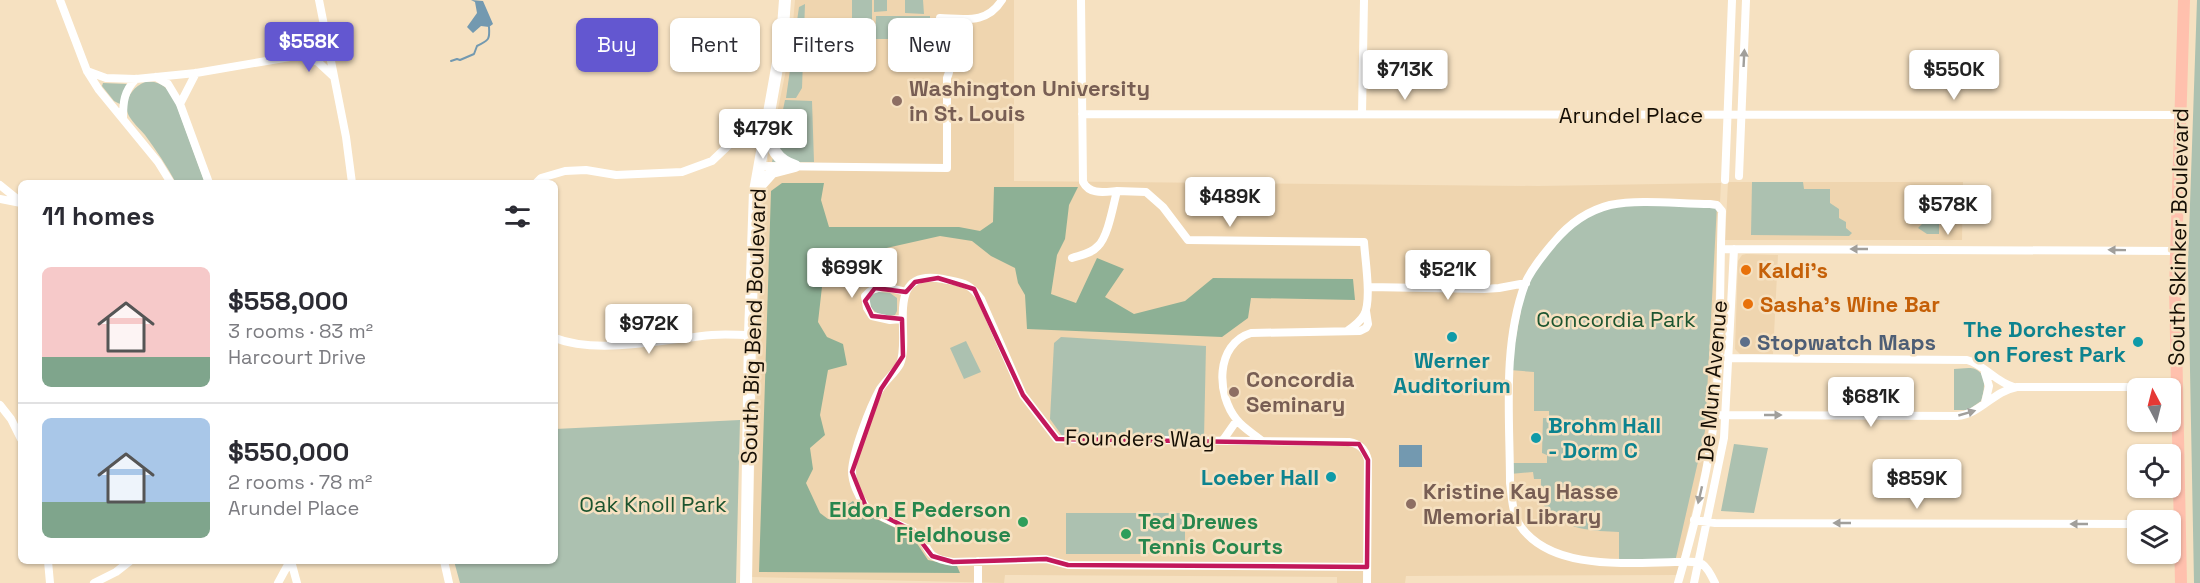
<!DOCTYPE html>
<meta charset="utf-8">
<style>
:root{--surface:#fff;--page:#f2f2f3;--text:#2b2b33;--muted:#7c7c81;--line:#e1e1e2;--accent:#6357d0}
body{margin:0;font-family:"Space Grotesk",sans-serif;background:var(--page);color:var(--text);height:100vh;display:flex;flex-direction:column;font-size:22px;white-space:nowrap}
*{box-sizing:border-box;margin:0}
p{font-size:20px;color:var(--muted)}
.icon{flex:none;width:33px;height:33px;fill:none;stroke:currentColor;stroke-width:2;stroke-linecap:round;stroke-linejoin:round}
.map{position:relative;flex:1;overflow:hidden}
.side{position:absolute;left:18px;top:180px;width:540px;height:384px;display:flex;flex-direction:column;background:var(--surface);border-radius:9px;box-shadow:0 2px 4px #0004}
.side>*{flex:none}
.banner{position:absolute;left:576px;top:18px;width:570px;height:54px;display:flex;gap:12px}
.needle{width:39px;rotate:353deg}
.fabs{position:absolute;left:2127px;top:378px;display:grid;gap:12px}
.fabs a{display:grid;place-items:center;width:54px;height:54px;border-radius:9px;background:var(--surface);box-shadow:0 2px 4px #0004;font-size:30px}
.price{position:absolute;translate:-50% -51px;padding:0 14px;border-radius:6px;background:#fff;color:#222;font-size:20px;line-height:39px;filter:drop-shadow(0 2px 3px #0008)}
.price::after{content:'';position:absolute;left:50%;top:36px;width:18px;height:14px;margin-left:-9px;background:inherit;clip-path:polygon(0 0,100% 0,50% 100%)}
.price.active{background:var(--accent);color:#fff}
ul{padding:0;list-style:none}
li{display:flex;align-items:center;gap:18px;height:150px;padding:0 24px}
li+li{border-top:2px solid var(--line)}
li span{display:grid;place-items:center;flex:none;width:168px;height:120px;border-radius:9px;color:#555}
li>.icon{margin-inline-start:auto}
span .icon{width:72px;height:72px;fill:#fffc;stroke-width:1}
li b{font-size:26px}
h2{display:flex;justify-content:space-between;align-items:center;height:72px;padding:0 24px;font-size:26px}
.tag{padding:0 21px;border-radius:9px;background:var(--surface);box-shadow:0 2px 4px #0004;font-size:21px;line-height:54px}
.tag.active{background:var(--accent);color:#fff}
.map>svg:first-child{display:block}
</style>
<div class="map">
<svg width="2200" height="583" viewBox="0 0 2200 583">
<rect width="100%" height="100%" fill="#f6e1c1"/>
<path fill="#efd5af" d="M795,0h219v181l524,5 183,-3 -12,250 -6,33 -26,109 -271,1 -1,7h-68v-6l-332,-2 -1,8 -253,-6 11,-368 7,-57 22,-106z
M1728,182h235l-1,58h-237z
M1746,254l32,1 -5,99h-33l-5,-5 3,-88 4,-6z"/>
<path fill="#acc1b0" d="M852,0h20v31h-20z
M874,0h13v11l-13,1z
M905,0h18l1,14 -19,-1z
M2197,0h3v583h-6l-6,-320z
M805,4l-3,84 -6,10h-10l13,-91z
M876,16h54v23h-55z
M145,82c16,-2 23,6 30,19l30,82h-29c-9,-17 -20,-33 -31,-48 -5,-6 -12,-12 -16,-19 -7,-14 3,-29 16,-34z
M103,83l24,1 -7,20 -6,-3 -12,-15z
M785,100l27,1 2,61h-42z
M1752,182h51l1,7h26v14l9,6v9l7,4v6l6,5 -3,3 -98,-1z
M1924,187h11l4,4v43h-12l-9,-6 4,-4h5l9,-9 -1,-8 -17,-14z
M1717,205l-12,226 -30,131h-56v-30c-24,-1 -59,-2 -74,-25 -5,-8 -4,-19 -4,-28h-7l-1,-7 -23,2v-11h37v-8l-5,-2 1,-35h6v-7h-15v-39l-24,-2 16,-87 36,-51 46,-26z
M879,292l11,1 7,5v13l-2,4c-13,3 -27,-3 -26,-18l2,-3z
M1061,337l145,9 -2,92 -141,-1 -13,-18 4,-76z
M966,341l15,31 -17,7 -14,-31z
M1954,369c6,0 16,-2 21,0 13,5 9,23 6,32l-13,9h-14z
M740,420l-4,163h-276l-6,-22h101v-132z
M1734,444l34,4 -14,65 -33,-2z
M1066,513h119v41h-119z"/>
<path fill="#8db095" d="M782,183h42l-3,17 8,27h130l21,4 13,-9 1,-35h84l-9,18 -4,34 -8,16 -6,39 25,9 21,-45 27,11 -19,28 29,17 51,-13 28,-23 140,1 2,21 -104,-2 -3,20 -26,19 -195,-8 -2,-34 -7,-12 -3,-15 -24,-12 -19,-15 -32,-5 -58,13 -36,2 -23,27 -5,44 9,15 16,7 4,21 -19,5 -8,45 5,20 -15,13 3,21 -7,14 14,30 8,6 25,-18 9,11 50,24 16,24 29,6 3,7 -201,-1 12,-381z"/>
<path fill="#7399b0" d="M471,0l12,1 10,23 -4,3 -8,-1 -8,7 -6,-6 10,-14 -2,-11z
M694,42l4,6 -1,4 -6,2 -10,-4 1,-7z
M1399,445h23v22h-23z"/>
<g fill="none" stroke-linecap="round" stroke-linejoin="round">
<path stroke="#7399b0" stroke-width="2" d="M451,61l6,-2 3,1 14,-6 3,-8c11,-6 13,-5 12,-19"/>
<path stroke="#fff" stroke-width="8" d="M60,0l27,71 12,19 59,72 13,21
M319,0l27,137 6,46
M293,56l11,-6 19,-22
M87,71l19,7 30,1 60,-6 94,-16h16l12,5 15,14
M156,77l12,7 12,20 29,79
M180,104l16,-31
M1082,114l1097,1
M1362,114l2,-114
M123,118c0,-16 1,-27 13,-39
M758,166l189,2v-90c9,-19 -6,-41 -7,-60 26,1 47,6 62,-18
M1739,176l7,-176
M1725,180l7,-180
M536,183l5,-5 24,-7 21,-1 30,5 66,-3 30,-11 21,-20 13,-5 17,1
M0,185l21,17
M1117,191l29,1 17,15 25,33 176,2c1,17 8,59 0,73 -4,7 -11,12 -17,16
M0,199l21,4
M1721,249l454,2
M1072,258c9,-3 19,-4 26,-12 10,-9 15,-40 19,-55 -13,1 -27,4 -34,-9l-2,-182
M1368,287l116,2 15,-1 27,-5
M902,319l-12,1 -18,-4 -5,-8 -2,-12c11,-13 26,-8 41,-4
M555,338c42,17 112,1 157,-3 13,-1 25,0 38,0
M1726,358l241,2c18,5 28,22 47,27
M1985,403l4,-17 -4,-13
M0,405l11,14 10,20
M1714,415l243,1c24,-2 36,-25 60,-29h160
M1223,440l14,-20
M1262,441c-8,-7 -19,-13 -25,-21 -21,-25 -22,-76 14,-87l109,-2 6,-3 2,-4 -2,-13
M1694,520l21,3 423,1
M48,561l2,22
M291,561l6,22
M444,561l5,22
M1367,567l-299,-2 -22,-6 -93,3c-33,-4 -20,-17 -40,-31 -12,-6 -40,-16 -48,-26 -7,-9 -13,-23 -13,-34 1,-20 18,-64 28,-82 6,-9 15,-16 20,-25 12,-28 -18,-97 43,-85 19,4 26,3 38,20l42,96 34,44 292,3c11,2 16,7 19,18l-1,123
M94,583l22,-11 14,-11
M278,583l12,-22
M978,583v-22
M1678,583c14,-48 27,-98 34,-147 10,-74 7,-150 10,-225l-5,-6 -7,-1c-32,0 -69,-5 -100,1 -24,6 -41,19 -56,37 -10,12 -23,27 -29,42 -23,62 -15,134 -15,199 2,14 2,28 9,41 30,47 108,39 156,38 26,0 28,-4 40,21
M1694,583l30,-145 10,-189"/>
<path stroke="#fff" stroke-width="12" d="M768,129c3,19 8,31 27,37
M755,191l17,-19 23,-6
M746,583l4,-248 5,-144 27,-151 3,-40"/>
<path stroke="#ffc0ad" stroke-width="12" d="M2181,583l-6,-295 9,-288"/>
</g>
<defs><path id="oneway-solid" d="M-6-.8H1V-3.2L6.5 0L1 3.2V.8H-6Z" transform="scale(1.5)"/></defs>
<g fill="#a19f9b">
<use href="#oneway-solid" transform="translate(1744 58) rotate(-87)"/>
<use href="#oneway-solid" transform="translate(1859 249) rotate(-180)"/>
<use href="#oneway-solid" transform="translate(2117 250) rotate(-179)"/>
<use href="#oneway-solid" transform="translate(1967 413) rotate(-16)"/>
<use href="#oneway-solid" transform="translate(1773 415)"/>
<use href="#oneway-solid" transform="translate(1700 495) rotate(103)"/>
<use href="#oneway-solid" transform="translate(1842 523) rotate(-180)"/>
<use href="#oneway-solid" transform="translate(2079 524) rotate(-180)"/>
</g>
<path fill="none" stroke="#c2185b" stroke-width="4.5" stroke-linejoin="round" d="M938,278l36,11 49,106 34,44 302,5 9,16 -1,107 -299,-2 -22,-6 -93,3 -21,-6 -19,-25 -47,-24 -14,-35 29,-83 22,-33 -1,-37 -30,-3 -7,-15 10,-13 31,4 9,-10z"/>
<g fill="#8d6e63" stroke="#f6e1c1" stroke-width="2">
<circle cx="897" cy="101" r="6"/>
<circle cx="1234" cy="392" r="6"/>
<circle cx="1411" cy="504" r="6"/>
</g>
<g fill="#e8710a" stroke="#f6e1c1" stroke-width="2">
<circle cx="1746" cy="270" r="6"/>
<circle cx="1748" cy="304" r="6"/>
</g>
<g fill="#0f9aa8" stroke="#f6e1c1" stroke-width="2">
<circle cx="1452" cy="337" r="6"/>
<circle cx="2138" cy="342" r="6"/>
<circle cx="1536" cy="438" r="6"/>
<circle cx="1331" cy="477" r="6"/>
</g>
<circle fill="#5c6f8a" stroke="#f6e1c1" stroke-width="2" cx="1745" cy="342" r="6"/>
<g fill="#2e9e5b" stroke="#f6e1c1" stroke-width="2">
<circle cx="1023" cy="522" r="6"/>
<circle cx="1126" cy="534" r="6"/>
</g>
<g text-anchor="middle" stroke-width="5" stroke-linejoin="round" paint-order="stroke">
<g font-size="22" font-weight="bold" fill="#785e54" stroke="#f6e1c1" text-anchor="start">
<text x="909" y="96">Washington University<tspan x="909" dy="25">in St. Louis</tspan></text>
<text x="1246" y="387">Concordia<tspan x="1246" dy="25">Seminary</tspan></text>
<text x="1423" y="499">Kristine Kay Hasse<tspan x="1423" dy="25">Memorial Library</tspan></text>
</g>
<g font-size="22" fill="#150e04" stroke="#f6e1c1">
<text x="1631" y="123">Arundel Place</text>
<text transform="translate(2178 237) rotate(-89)" y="8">South Skinker Boulevard</text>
<text transform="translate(753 326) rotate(-88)" y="8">South Big Bend Boulevard</text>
<text transform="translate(1712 381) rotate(-85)" y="8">De Mun Avenue</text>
<text transform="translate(1140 438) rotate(1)" y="8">Founders Way</text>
</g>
<g font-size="22" font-weight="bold" fill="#c56008" stroke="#f6e1c1" text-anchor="start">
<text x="1758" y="278">Kaldi's</text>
<text x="1760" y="312">Sasha's Wine Bar</text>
</g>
<g font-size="22" fill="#1c542f" stroke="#f6e1c1">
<text x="1616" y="327">Concordia Park</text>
<text x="653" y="512">Oak Knoll Park</text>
</g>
<g font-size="22" font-weight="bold" fill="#0d838f" stroke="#f6e1c1" text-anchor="end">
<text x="2126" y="337">The Dorchester<tspan x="2126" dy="25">on Forest Park</tspan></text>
<text x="1452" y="368" text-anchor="middle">Werner<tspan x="1452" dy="25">Auditorium</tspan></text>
<text x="1548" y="433" text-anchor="start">Brohm Hall<tspan x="1548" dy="25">- Dorm C</tspan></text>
<text x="1319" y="485">Loeber Hall</text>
</g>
<g font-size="22" font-weight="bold" fill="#4e5e75" stroke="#f6e1c1" text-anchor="start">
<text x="1757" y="350">Stopwatch Maps</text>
</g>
<g font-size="22" font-weight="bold" fill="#27864d" stroke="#f6e1c1" text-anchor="end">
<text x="1011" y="517">Eldon E Pederson<tspan x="1011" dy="25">Fieldhouse</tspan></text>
<text x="1138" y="529" text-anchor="start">Ted Drewes<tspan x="1138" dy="25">Tennis Courts</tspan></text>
</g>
</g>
</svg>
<div class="fabs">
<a><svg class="needle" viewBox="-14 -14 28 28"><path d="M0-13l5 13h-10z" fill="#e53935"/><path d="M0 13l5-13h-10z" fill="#7c7c81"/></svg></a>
<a><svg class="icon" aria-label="locate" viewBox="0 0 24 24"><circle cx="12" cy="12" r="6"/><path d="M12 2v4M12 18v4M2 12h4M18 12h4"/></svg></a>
<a><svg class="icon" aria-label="layers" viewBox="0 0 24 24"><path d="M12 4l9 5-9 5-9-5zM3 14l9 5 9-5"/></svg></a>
</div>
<b class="price active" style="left:309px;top:73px">$558K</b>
<b class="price" style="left:1405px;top:101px">$713K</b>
<b class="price" style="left:1954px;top:101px">$550K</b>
<b class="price" style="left:763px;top:160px">$479K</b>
<b class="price" style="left:1230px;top:228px">$489K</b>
<b class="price" style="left:1948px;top:236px">$578K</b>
<b class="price" style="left:852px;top:299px">$699K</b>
<b class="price" style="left:1448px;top:301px">$521K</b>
<b class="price" style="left:649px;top:355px">$972K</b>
<b class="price" style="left:1871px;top:428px">$681K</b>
<b class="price" style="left:1917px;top:510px">$859K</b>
<div class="banner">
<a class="tag active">Buy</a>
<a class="tag">Rent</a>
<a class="tag">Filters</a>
<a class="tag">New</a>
</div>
<section class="side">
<h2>11 homes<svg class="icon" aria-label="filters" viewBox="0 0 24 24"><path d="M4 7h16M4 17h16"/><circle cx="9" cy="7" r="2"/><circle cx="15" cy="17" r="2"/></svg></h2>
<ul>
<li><span style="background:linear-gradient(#f6c9c9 75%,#7fa58c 0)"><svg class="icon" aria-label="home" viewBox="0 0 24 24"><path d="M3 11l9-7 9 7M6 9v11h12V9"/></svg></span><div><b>$558,000</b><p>3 rooms · 83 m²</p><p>Harcourt Drive</p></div></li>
<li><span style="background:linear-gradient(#a9c7e8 70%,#7fa58c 0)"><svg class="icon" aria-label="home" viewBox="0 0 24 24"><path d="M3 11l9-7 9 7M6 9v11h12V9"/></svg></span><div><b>$550,000</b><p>2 rooms · 78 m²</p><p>Arundel Place</p></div></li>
</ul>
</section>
</div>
